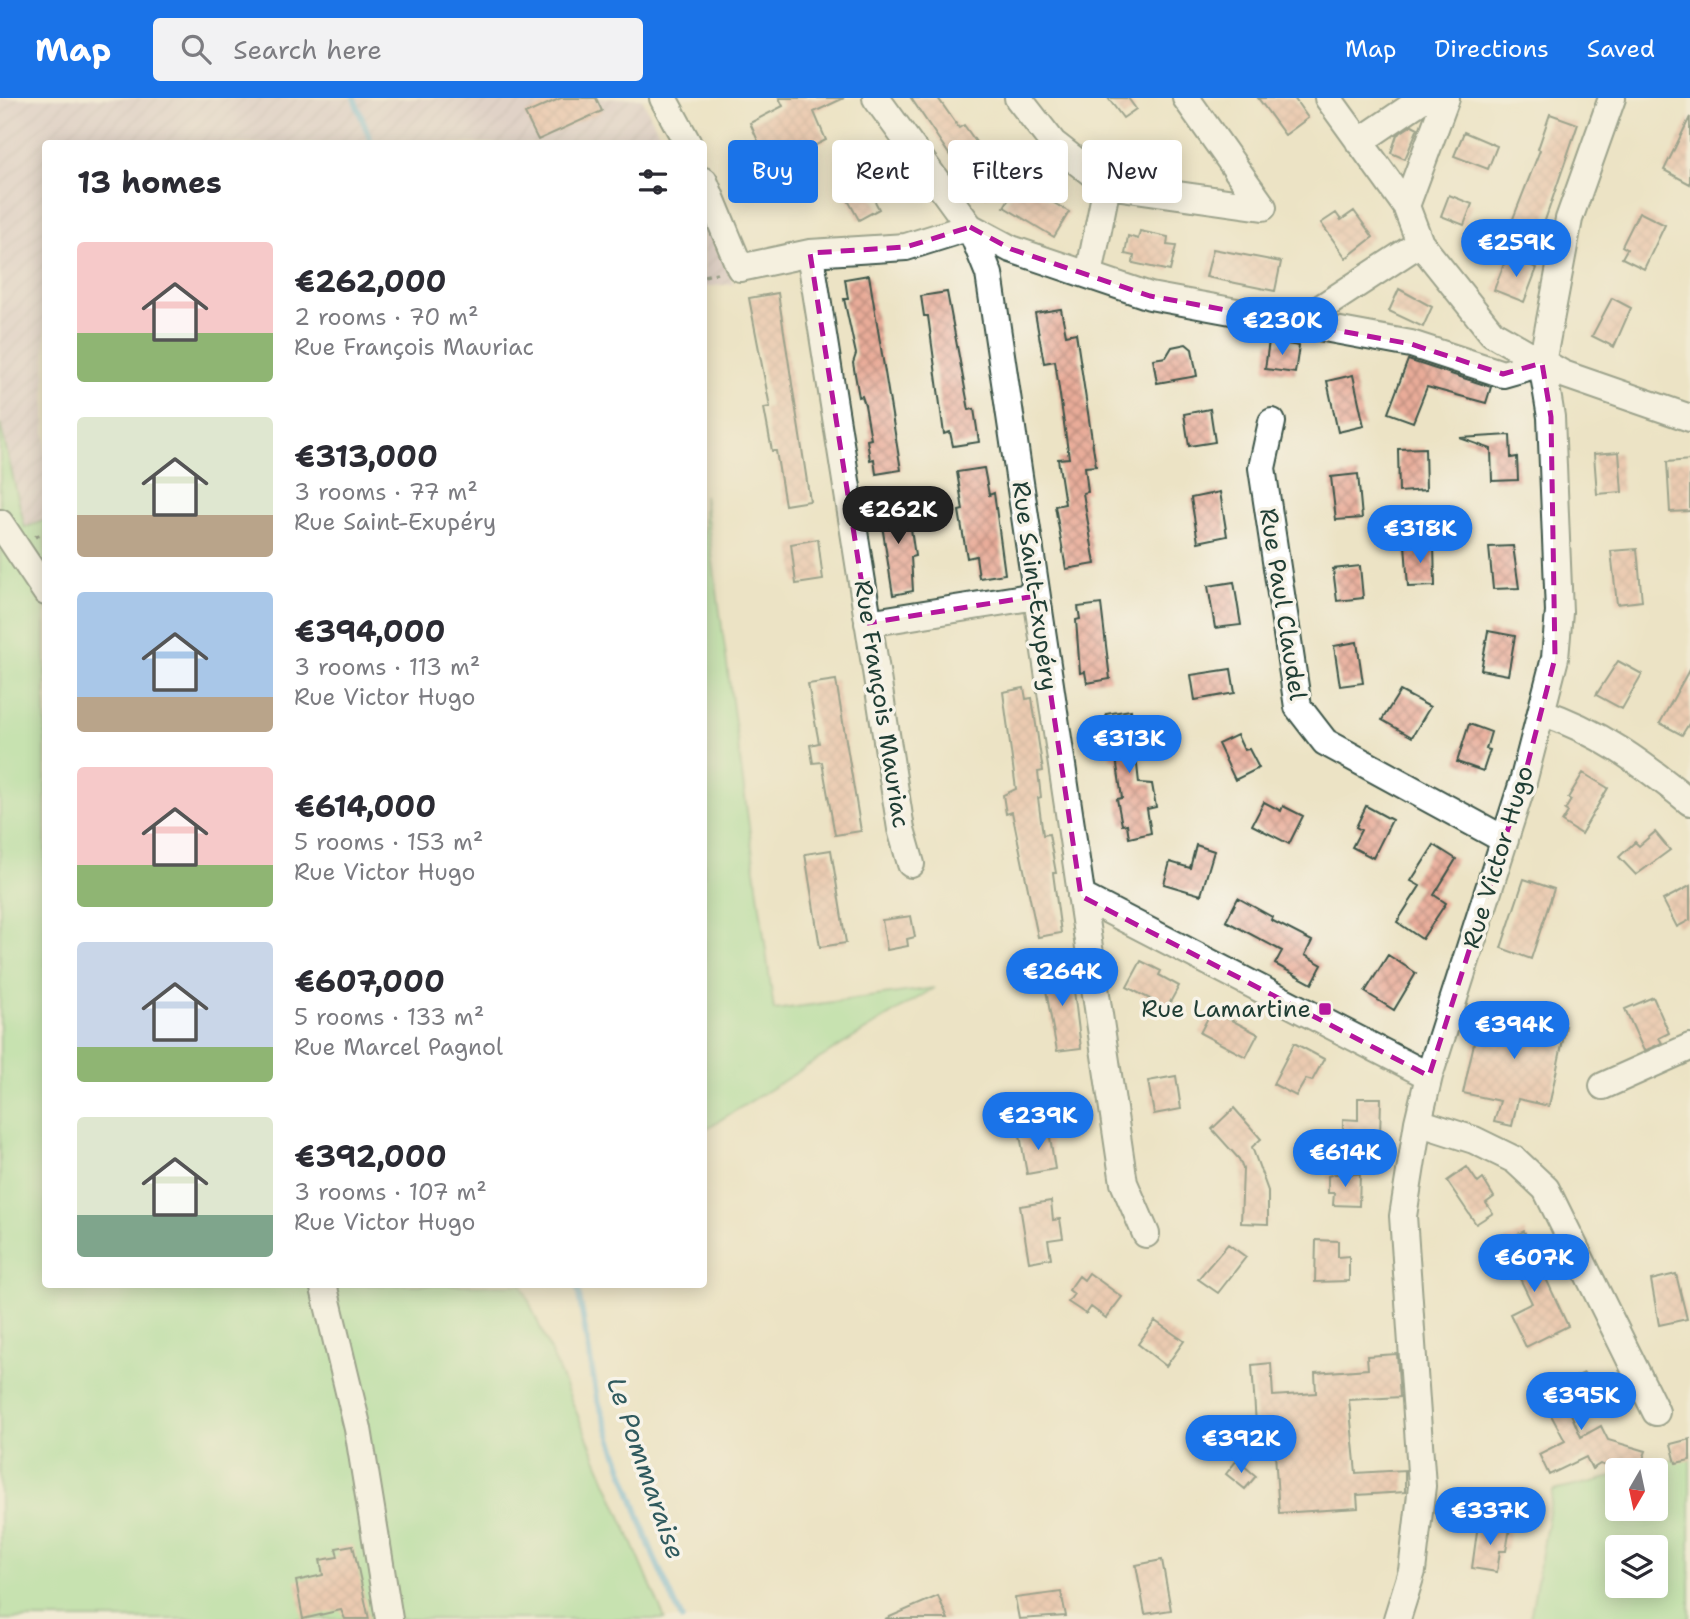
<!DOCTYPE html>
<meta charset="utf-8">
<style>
:root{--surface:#fff;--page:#f2f2f3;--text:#2b2b33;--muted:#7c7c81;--accent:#1a73e8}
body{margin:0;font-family:"Shantell Sans",sans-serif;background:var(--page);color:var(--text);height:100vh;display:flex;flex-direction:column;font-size:26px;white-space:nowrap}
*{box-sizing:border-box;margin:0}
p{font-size:23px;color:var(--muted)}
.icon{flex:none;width:38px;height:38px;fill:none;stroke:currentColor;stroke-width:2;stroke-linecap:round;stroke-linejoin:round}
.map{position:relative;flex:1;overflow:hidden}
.panel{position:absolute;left:42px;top:42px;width:665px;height:1148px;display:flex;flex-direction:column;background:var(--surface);border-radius:7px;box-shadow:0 4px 18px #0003}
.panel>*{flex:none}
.top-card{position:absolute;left:728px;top:42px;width:665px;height:63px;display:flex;gap:14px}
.needle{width:46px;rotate:189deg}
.tools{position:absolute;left:1605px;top:1360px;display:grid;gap:14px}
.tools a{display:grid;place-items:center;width:63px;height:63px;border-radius:7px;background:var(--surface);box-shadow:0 4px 18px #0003;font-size:35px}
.price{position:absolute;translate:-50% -60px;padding:0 16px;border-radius:24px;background:var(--accent);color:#fff;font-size:23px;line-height:46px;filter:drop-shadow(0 2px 4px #0008)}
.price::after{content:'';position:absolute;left:50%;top:42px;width:21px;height:16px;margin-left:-10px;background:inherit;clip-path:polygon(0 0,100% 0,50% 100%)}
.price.on{background:#222;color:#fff}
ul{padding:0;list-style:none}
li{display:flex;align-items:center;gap:21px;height:175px;padding:0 35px}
li span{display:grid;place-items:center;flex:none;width:196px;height:140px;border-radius:7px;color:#555}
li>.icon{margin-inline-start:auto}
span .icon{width:84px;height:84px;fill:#fffc;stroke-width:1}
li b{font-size:30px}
h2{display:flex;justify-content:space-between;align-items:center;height:84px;padding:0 35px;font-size:30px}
.chip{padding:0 24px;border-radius:7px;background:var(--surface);box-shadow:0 4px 18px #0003;font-size:24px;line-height:63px}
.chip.on{background:var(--accent);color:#fff}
header{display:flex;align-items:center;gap:42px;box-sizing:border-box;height:98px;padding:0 35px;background:var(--accent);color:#fff}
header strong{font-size:33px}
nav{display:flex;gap:38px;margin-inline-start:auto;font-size:24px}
.search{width:490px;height:63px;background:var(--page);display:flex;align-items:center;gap:18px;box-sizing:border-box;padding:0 24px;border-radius:7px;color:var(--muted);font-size:26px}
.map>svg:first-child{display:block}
</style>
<header>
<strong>Map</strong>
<div class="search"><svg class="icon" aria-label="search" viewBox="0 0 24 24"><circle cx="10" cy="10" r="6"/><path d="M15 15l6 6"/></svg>Search here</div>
<nav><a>Map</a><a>Directions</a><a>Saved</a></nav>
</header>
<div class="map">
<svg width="1690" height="1521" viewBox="0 0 1690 1521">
<defs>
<pattern id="industrial-furrows" width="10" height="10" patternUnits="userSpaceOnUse" patternTransform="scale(1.75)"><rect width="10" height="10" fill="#d1bdca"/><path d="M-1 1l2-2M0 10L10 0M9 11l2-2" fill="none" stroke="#b3a3ae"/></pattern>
<pattern id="building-cross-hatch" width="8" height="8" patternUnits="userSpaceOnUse" patternTransform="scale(1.75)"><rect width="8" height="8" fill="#e9ac99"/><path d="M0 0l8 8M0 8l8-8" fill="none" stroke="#bc8d7e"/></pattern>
</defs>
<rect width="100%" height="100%" fill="#f7f3e8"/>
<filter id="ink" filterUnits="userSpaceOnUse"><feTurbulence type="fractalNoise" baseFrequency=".0143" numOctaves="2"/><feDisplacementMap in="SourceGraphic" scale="14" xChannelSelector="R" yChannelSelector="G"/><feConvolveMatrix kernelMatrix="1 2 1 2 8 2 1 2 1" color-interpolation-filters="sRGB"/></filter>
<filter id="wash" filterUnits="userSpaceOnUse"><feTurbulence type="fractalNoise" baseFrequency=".00686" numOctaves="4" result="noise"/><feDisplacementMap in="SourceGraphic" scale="28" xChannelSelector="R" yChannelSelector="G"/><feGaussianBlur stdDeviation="1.57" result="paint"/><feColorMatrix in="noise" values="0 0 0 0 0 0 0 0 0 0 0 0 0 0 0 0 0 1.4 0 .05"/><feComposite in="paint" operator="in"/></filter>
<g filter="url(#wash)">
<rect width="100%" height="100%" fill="#ece3c5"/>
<path fill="url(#industrial-furrows)" d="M0,0h642l22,45 -618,1 -1,376 -20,9 -25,-106z
M704,125l30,61 -30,3z"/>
<path fill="#99df97" stroke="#5c8e66" stroke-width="2" fill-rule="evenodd" d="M0,325l25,105 20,-8 1,764 476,1 143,334h-665z
M704,397l70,515 160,-22 -230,142z
M1690,1354v167h-160l23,-128 64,-15v32h39v-38h-12zM1617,1449h39v39h-39z"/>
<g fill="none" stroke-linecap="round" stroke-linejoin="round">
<path stroke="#60b0db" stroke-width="6" d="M354,0l18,46
M577,1186l20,114 56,157 29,64"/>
</g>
<g id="blocks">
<path fill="url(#building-cross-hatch)" d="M561,0h35l6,13 -64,29 -13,-26z
M779,0h65l-30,14 12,28 -56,28 -20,-45 33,-17z
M911,0h27l21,30 5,-3 22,31 -7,4 20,28 -12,9 -21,-28 -5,3z
M1108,0h20l8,11 -13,9z
M1258,0h36l14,20 -23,17z
M1550,16l28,10 -38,111 -29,-11 29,-74 -2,-1z
M1690,19v67l-26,-14z
M1412,27l6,3 -13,31 -14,-6 6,-18z
M1464,34l33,14 -9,23 -34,-13z
M861,76l18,35 -20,11 -20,-36z
M1019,84l50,30 -15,25 -50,-30z
M1449,97l23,9 -8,21 -23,-9z
M1354,113l19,26 -27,21 -25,-35 15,-10 5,7z
M1639,114l26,13 -21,44 -22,-11 5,-9 -5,-3z
M1140,133l28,6 -1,8 9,1 -6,25 -37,-8 1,-7 -9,-2 3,-18 10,3z
M1213,151l68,13 -6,29 -69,-14z
M1507,158l30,12 -13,34 -30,-12z
M869,177l32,195 -25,4 -2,-15 -4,1 -3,-20 4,-1 -6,-34 -3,-9 -3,1 -6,-34 3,-9 -12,-55h4l-3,-20z
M1399,191l33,18 -9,20 -34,-16z
M947,194l22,118 5,-1 5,33 -26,4 -3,-14 -6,2 -16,-118h-4l-3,-20z
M778,195l32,208 -25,4 -9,-54h-4l-8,-43 6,-1 -21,-109z
M1612,200l19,10 -17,39 -22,-11z
M1061,211l5,26 10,-2 20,133 -11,1 3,25 -5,1 12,71 -29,5 -11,-63 10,-2 -7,-45 11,-1 -14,-97 -11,2 -9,-50z
M1269,243l30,5 -4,27 -30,-4z
M1186,246l6,5 5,27 -40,7 -4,-24 13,-2 6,-10z
M1408,262l83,27 -5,16 -59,-16 -14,35 -25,-9z
M1353,277l11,51 -26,6 -11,-51z
M1210,311l5,33 -26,4 -5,-32z
M1510,337l1,23 6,-1 1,23 -26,1 -1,-32 -31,-11z
M1425,350l1,42 -27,2 -1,-43z
M1619,354l3,40 -25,2 -3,-40z
M1690,362v51l-20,1 -3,-50z
M984,370l5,27 5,-2 11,81 -26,4 -3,-22 -9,2 -8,-47 4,-1 -6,-38z
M1358,376l4,44 -26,2 -5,-43z
M1220,394l7,44 -29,6 -7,-44z
M907,404l8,54 -4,1 2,34 -20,4 -14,-89z
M818,441l5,41 -27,4 -5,-40z
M1405,446h29l1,42 -27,1z
M1513,448l6,42 -26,1 -4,-42z
M1637,451l5,52 -25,3 -6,-53z
M1360,468l3,32 -26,3 -4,-32z
M1234,484l7,43 -26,3 -7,-42z
M1101,506l9,75 -23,4 -2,-11 -5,1 -4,-53 4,-1 -2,-12z
M1488,533l27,5 -7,39 -27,-5z
M1357,544l6,41 -23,3 -6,-40z
M1618,563l24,13 -20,35 -26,-14z
M1690,570v54l-8,13 -22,-12z
M1231,571l4,24 -40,7 -4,-25z
M836,582l25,151 -26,4 -13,-73 -9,1 -3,-18 9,-2 -11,-59z
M1024,590l2,11 6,-1 11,73 -5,1 3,25 -3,1 5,37 6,-1 7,39h-3l8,60 -23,4 -26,-125 -6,2 -3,-19 13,-6 -13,-97z
M1400,593l30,16 -18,30 -30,-17z
M1131,612l8,73 13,1 4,23 -9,2 4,24 -22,5 -2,-14 -5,1 -5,-26 5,-1 -6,-40 -5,1 -7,-34 4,-1 -2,-10z
M1469,626l22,8 -5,17 4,1 -7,21 -26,-9z
M1237,637l7,15 5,-1 10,19 -24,12 -17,-36z
M1583,675l25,15 -27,46 -19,-12 6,-10 -3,-2 6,-10 -3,-2z
M1264,704l17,9 2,-5 20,10 -14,28 -37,-19z
M1366,708l26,14 -19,38 -21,-11 9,-17 -5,-3z
M1655,734l15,18 -34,25 -17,-18 16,-15 4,4z
M1196,747l18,6 -13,44 -37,-11 6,-22 20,6z
M1434,747l22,14 -22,36 12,8 -24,36 -25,-17 23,-36 -9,-5z
M831,752l15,93 -26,4 -15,-93z
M1524,781l30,10 -23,70 -30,-11z
M1690,788v34l-13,7 -14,-27z
M1238,800l34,19 -1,3 41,21 -7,14 17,10 -10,19 -37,-20 7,-13 -56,-30z
M911,818l4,21 -8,2 1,7 -21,4 -5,-30z
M1388,857l28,18 -22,37 -29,-18z
M1141,863l20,10 -2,4 20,11 -12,22 -40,-21z
M1064,867l2,10 6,-1 9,74 -24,3 -15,-83z
M1653,899l16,36 -10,5 3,5 -18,8 -19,-42z
M1482,909l84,19 -17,80 -31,-7 -6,27 -18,-4 6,-21 -37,-8z
M1212,912l46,24 -12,23 -46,-24z
M1294,945l30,16 -12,22 -6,-2 -10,17 -23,-12z
M1176,978l5,33 -27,5 -6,-33z
M1358,1000h23l-1,38h-37v-17l15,1z
M1234,1010l27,31 -9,8 16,44v33l-27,-1 2,-54 -4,-10 -27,-30z
M1049,1033l6,38 -28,5 -7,-39z
M1467,1069l11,16 5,-4 11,18 -8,6 7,10 -17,11 -29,-43z
M1334,1076h26l-1,32 -26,-1 1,-12h-6v-17z
M1051,1103l2,19 7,-1 3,19 -15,2 3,18 -22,4 -9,-56z
M1524,1133l44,95 -42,21 -16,-33 22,-11 -30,-61z
M1316,1142l22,1v16l11,-1v25l-34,1z
M1228,1146l18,13 -28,36 -20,-14z
M1089,1175l33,24 -16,21 -15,-11 -5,7 -18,-12 6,-8 -5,-4 10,-14 5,4z
M1676,1176l11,45 -28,6 -8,-45z
M1155,1223l29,20 -18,25 -28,-22z
M1397,1256l3,43 -51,3 7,73 49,-3v22l-48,3 1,13 -79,5 -5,-75 -17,1 -5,-74 19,-2 2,33 43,-3 -1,-20 53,-4 -1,-13z
M1584,1275l10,20 -26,14 13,30 20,-11 7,14 38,11 -6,16 -8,-3 -1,6h-10l-21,-6 -8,5 -6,-12 -37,18 -10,-21 26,-13 -28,-52 20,-11 3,6z
M1690,1341v21l-14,3 -5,-19z
M1237,1362l19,16 -11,13 -19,-15z
M1478,1426l32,4 -4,23h-6l-3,21 -25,-4z
M353,1447l16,74h-24l-4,-9 -38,9 -7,-38 27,-6 -3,-15 18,-3 -2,-9z
M1162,1462l9,50 -26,4 -9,-49z
M1061,1494l5,24 -47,3 -4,-21z
M938,1498l10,23h-63z"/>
</g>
</g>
<g filter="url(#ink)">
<use href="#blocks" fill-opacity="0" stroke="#3e564a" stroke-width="2"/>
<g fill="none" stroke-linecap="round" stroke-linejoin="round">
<g stroke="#3e564a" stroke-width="30">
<path id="minor" d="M663,0l25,46
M876,0l94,129 41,22 139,47 261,48 92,30 39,-11
M1018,0l35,45 54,42 156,22 -77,-109
M1328,0l78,108 14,37 72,90 71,41 127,44
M1359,44l65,-44
M704,83l36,87 70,-15 96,-6 64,-20
M1406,108l40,-108
M970,129l19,47 135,909 22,51
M810,155l91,576 10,35
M1089,177l18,-90
M1298,225l122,-80
M1272,324l-10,46 36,239 27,35 180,98
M0,425l46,69
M868,525l168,-27
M1541,614c58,19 102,52 149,90
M1081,798l348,180
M1603,988l87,-39
M1418,1024l56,18 41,20 31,29 110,223
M323,1186l35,145 31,190
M1397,1521l15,-48 10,-85 -19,-270 15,-94 11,-46 94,-294 32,-124 4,-46 -8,-195 -9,-54 27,-144 43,-121"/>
</g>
<path stroke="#3e564a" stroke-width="3.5" stroke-dasharray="5 5" stroke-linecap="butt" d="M704,178l13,-3
M35,439l11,-5"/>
<use href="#minor" stroke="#fff" stroke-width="26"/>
</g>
</g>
<path d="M0 0H1690V1521H0ZM970,129l41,22 139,47 261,48 92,30 39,-11 9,54 4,241 -32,124 -94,294 -348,-180 -45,-300 -168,27 -58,-370 96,-6z" fill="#ece3c5" fill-opacity=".55" fill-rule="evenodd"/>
<path fill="none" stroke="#b5179e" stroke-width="5" stroke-dasharray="14 9" stroke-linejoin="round" d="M970,129l41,22 139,47 261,48 92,30 39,-11 9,54 4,241 -32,124 -94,294 -348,-180 -45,-300 -168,27 -58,-370 96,-6z"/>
<rect fill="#b5179e" stroke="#f7f3e8" stroke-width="2.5" x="1318" y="904" width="14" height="14" rx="3.5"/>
<g text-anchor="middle" stroke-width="7" stroke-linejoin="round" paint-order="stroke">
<g font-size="24" fill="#1f3d34" stroke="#f7f3e8">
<text transform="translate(1035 488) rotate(82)" y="8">Rue Saint-Exupéry</text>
<text transform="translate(1283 506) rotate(81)" y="8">Rue Paul Claudel</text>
<text transform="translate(882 606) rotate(81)" y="8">Rue François Mauriac</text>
<text transform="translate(1498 759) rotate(-73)" y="8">Rue Victor Hugo</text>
</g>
<g font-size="24" fill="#1f3d34" stroke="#f7f3e8" text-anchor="end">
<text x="1311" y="919">Rue Lamartine</text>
</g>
<g font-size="26" font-style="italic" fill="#2f5a5e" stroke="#f7f3e8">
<text transform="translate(646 1370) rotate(71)" y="9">Le Pommaraise</text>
</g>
</g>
</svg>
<div class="tools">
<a><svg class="needle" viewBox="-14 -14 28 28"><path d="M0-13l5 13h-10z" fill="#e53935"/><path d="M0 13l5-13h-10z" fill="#7c7c81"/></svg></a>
<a><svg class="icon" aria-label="layers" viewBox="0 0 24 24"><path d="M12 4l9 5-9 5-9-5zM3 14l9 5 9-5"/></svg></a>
</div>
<b class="price" style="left:1516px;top:181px">€259K</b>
<b class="price" style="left:1282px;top:259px">€230K</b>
<b class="price on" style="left:898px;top:448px">€262K</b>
<b class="price" style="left:1420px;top:467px">€318K</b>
<b class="price" style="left:1129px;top:677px">€313K</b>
<b class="price" style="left:1062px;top:910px">€264K</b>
<b class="price" style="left:1514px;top:963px">€394K</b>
<b class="price" style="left:1038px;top:1054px">€239K</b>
<b class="price" style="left:1345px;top:1091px">€614K</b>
<b class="price" style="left:1534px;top:1196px">€607K</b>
<b class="price" style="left:1581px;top:1334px">€395K</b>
<b class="price" style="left:1241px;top:1377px">€392K</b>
<b class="price" style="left:1490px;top:1449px">€337K</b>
<div class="top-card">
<a class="chip on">Buy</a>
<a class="chip">Rent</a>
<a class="chip">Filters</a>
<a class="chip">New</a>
</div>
<section class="panel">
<h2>13 homes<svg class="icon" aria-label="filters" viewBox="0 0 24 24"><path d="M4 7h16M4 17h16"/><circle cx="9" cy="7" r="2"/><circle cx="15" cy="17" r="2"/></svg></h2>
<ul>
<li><span style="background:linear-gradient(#f6c9c9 65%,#8fb573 0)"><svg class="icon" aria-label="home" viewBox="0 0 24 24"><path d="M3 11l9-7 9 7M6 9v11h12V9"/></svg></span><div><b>€262,000</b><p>2 rooms · 70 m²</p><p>Rue François Mauriac</p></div></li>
<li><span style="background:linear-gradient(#dfe7d0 70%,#b9a48a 0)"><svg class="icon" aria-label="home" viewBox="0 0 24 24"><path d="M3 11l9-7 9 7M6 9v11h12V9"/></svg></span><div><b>€313,000</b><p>3 rooms · 77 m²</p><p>Rue Saint-Exupéry</p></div></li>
<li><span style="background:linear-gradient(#a9c7e8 75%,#b9a48a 0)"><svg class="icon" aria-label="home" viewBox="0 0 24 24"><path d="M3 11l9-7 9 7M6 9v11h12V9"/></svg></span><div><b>€394,000</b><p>3 rooms · 113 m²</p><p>Rue Victor Hugo</p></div></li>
<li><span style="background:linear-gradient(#f6c9c9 70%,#8fb573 0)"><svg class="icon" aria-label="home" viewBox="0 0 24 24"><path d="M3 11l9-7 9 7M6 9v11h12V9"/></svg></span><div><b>€614,000</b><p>5 rooms · 153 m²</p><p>Rue Victor Hugo</p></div></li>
<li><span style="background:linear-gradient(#c9d6e8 75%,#8fb573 0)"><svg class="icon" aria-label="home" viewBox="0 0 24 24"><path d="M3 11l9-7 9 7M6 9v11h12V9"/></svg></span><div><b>€607,000</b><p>5 rooms · 133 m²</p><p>Rue Marcel Pagnol</p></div></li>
<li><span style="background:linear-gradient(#dfe7d0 70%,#7fa58c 0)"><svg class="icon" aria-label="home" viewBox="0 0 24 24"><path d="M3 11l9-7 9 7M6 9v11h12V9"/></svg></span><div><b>€392,000</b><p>3 rooms · 107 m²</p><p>Rue Victor Hugo</p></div></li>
</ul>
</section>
</div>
